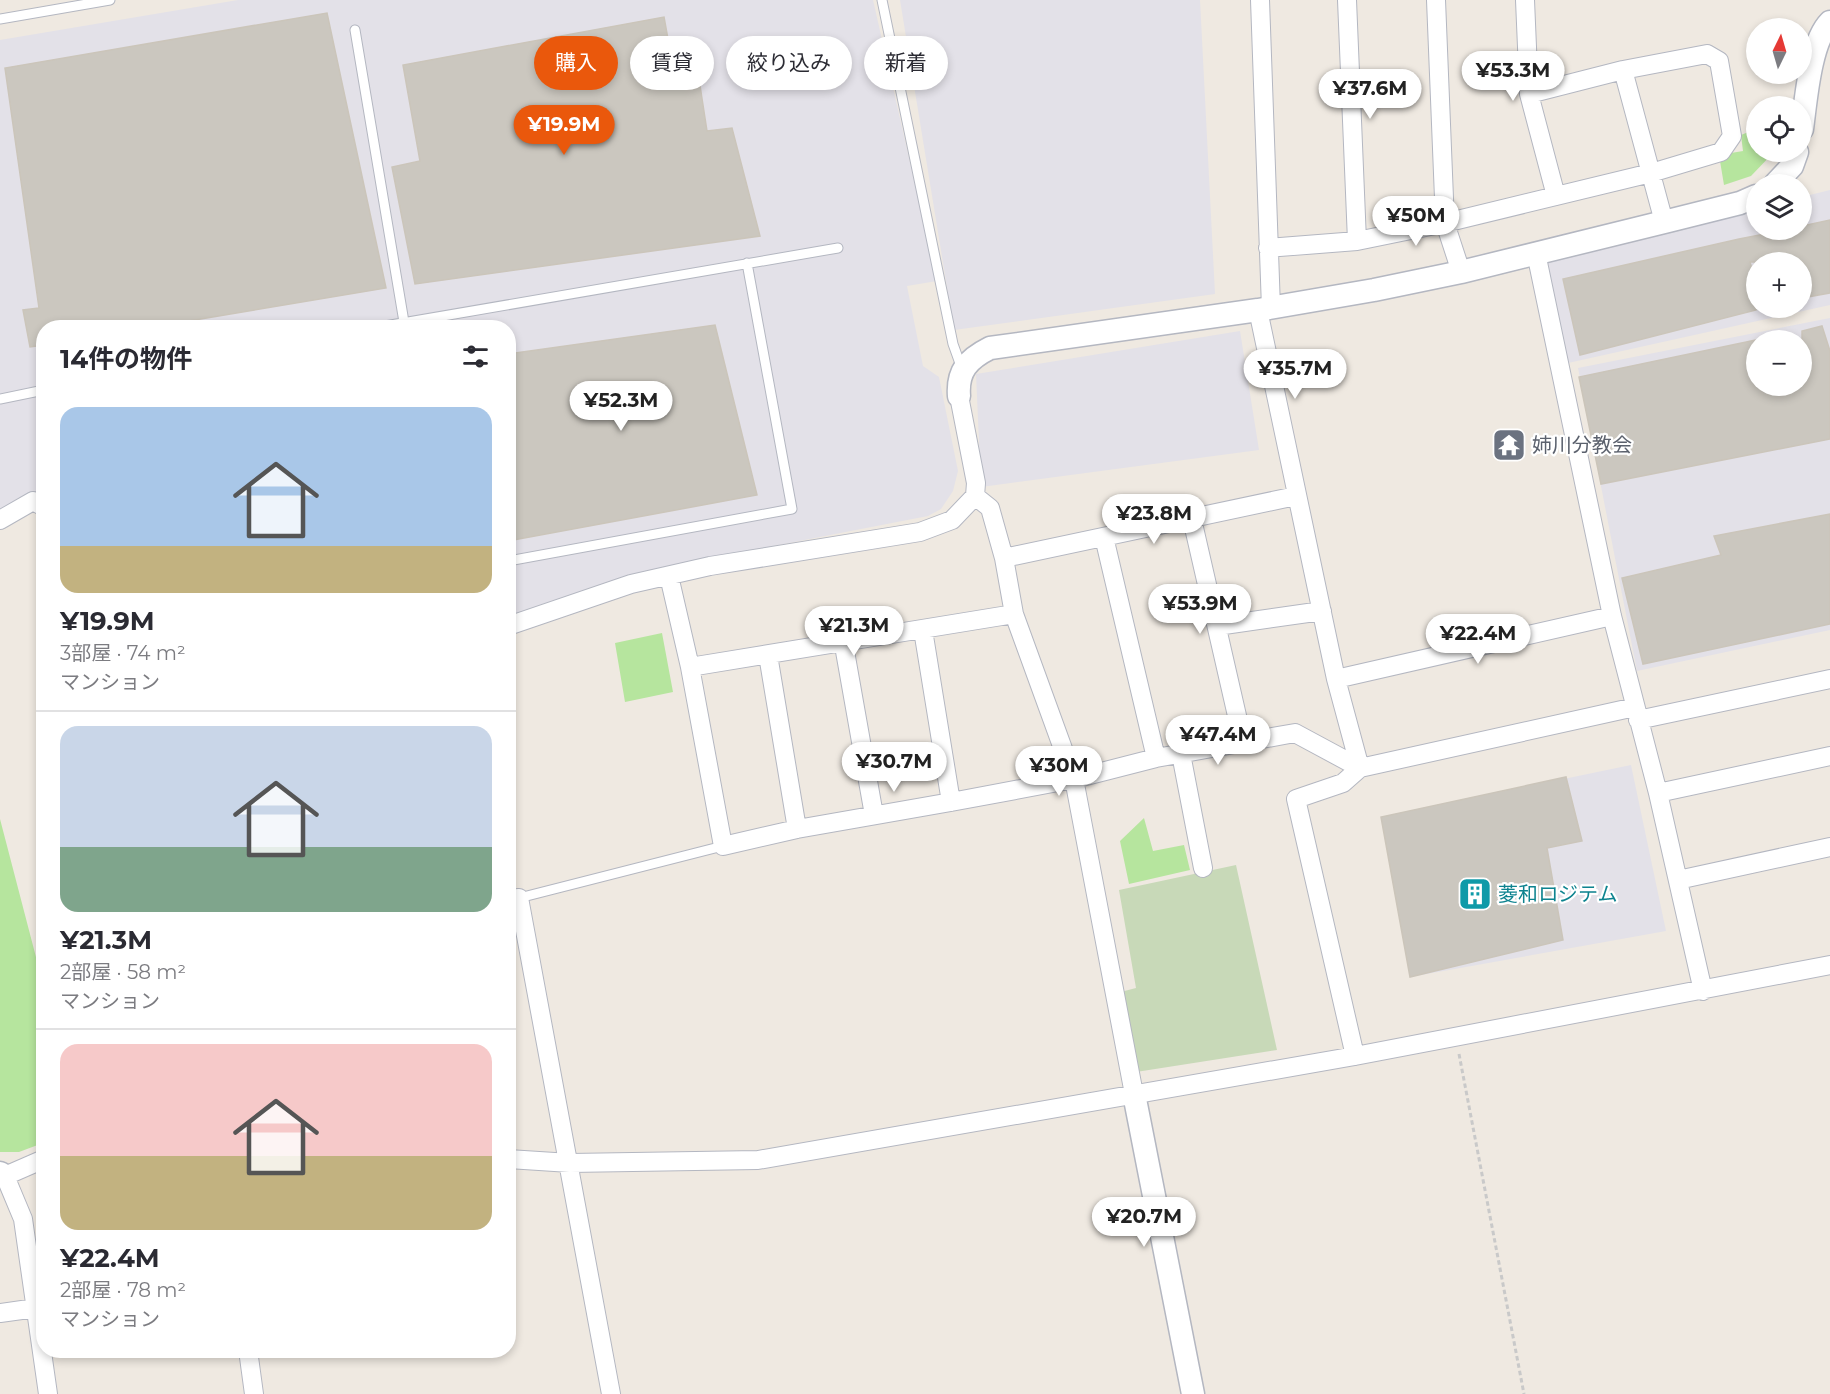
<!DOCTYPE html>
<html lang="ja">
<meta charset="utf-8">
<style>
:root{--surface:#fff;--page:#f2f2f3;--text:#2b2b33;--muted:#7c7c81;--line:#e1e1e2;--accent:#ea580c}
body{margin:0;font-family:Montserrat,"Noto Sans JP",sans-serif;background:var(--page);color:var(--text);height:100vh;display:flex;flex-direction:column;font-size:22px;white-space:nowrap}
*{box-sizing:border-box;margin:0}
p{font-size:20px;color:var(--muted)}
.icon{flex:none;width:33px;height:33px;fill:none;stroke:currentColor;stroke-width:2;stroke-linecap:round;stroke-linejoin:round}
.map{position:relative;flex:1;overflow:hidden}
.sheet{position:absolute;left:36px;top:320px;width:480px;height:1038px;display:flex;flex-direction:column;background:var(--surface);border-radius:24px;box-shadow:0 3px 9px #0003}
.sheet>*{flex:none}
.hud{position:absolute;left:534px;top:36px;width:570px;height:54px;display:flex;gap:12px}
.needle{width:39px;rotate:5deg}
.tools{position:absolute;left:1746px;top:18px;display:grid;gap:12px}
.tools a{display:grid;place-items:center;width:66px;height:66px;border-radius:50%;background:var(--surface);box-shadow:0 3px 9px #0003;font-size:30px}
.price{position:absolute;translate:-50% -51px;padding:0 14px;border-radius:21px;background:#fff;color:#222;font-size:20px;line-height:39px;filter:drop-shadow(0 2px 3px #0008)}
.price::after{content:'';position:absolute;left:50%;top:36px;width:18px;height:14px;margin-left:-9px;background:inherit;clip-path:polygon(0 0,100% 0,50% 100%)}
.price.active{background:var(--accent);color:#fff}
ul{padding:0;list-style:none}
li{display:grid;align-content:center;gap:12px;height:318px;padding:0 24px}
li+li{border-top:2px solid var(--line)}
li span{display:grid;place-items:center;height:186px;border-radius:18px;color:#555}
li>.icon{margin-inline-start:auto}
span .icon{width:108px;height:108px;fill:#fffc;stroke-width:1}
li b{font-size:26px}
h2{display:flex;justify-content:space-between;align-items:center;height:72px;padding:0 24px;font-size:26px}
.chip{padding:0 21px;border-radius:27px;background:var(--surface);box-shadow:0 3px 9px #0003;font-size:21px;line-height:54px}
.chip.active{background:var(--accent);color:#fff}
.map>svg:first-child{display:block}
</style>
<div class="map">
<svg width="1830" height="1394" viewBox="0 0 1830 1394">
<rect width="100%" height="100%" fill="#efe9e1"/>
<path fill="#e3e1e8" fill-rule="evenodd" d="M238,0h635l64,281 -30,5 16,80 16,11 19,94 -5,20 -12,18 -13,7 -263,51 -156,52 -1,-292h-464l-1,164 -43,26v-477z
M900,0h300l15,294 -261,36z
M1830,190v115l-262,58 -21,-102 209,-53v22h46v-33zM1756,262h46v46h-46z
M1830,318v312l-193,41 -59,-303zM1756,340h46v46h-46z
M1240,331l19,119 -278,37 -5,-113z
M1631,765l35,166 -256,46 -29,-160z"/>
<path fill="#b6e59e" d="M1756,129v23h18l-23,24 -27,9 -5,-30 24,-4 -2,-16z
M662,633l11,59 -48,10 -10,-59z
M1144,818l9,33 31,-6 6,25 -61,14 -9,-43z
M0,819l43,165v159l-24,9h-19z"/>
<path fill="#c8d9b8" d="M1236,865l41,185 -141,22 -23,-78 23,-6 -17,-98z"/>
<path fill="#cbc7bf" stroke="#cbc5ba" stroke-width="1.5" d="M327,13l59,275 -233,39h-109v18l-14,2 -7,-37 16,-2 -34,-240z
M664,17l9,50 24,-1 10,65 25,-3 28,108 -345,48 -23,-117 28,-6 -17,-96z
M1830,220v73l-28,5v-36h-52l6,21v27l-176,45 -17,-76 176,-40 46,-9h17v-4z
M715,325l42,170 -249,46v-187z
M1822,326l8,25v88l-229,45 -22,-107 177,-37v46h46v-55z
M1830,514v110l-187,40 -21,-86 99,-23 -7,-19z
M1566,777l16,64 -35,7 16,92 -153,37 -29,-160z"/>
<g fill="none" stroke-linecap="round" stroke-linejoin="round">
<g stroke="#b4b7c1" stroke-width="11">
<path id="service" d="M882,0l71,344 9,25
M0,19l110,-19
M355,30l49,292
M379,327l459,-79
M0,399l44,-9
M508,561l284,-52 -45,-246
M519,898l204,-52"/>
</g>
<g stroke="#b4b7c1" stroke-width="20">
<path id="minor" d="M1260,0l11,308
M1347,0l10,241
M1436,0l9,223 16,49
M1525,0l4,94 27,102
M1623,70l41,152
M1268,248l89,-7 88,-18 206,-50 70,-21 11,-16 -13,-75 -12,-7 -84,16 -94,24
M1536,253l76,363 46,177 45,198
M1258,310l78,369 24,89
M975,496l15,12 14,50 10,56 60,165 60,315
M1192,519l51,223
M0,520l33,-19 11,6
M1104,537l52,221
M1004,558l292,-62
M669,576l21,91 33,179 74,-17 154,-27 123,-23 82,-21 139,-25 65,35
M508,626l123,-42 79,-18 210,-34 32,-12 23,-24 1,-13 -17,-87
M1217,626l105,-15
M923,630l28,172
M843,640l31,175
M768,655l29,174
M690,667l324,-53
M1336,679l276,-63
M1638,720l192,-41
M1181,754l22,114
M1658,793l172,-37
M1678,880l152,-33
M508,899l11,-1 92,496
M1355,1056l-59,-257 47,-16 17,-15 275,-61
M44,1159l-39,17 18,43 25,175
M508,1159l62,4 188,-3 597,-104 475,-91
M0,1313l36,-5
M248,1350l6,44"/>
</g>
<g stroke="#b4b7c1" stroke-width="25">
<path id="tertiary" d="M1802,129c4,-29 8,-87 28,-107
M1775,184l17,-18 5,-14
M959,396c-2,-25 9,-37 31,-48l268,-38 116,-20 87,-18 203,-50 76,-19 16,-7
M1134,1094l59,300
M0,1173l5,3"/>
</g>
<path stroke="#c9c9c9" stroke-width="3" stroke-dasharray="4.5 3" stroke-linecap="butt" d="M1459,1054l65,340"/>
<use href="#service" stroke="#fff" stroke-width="9"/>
<use href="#minor" stroke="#fff" stroke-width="18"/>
<use href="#tertiary" stroke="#fff" stroke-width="22"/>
</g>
<defs>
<g id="temple-square" transform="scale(1.725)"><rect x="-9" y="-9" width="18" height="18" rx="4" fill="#6b7280" stroke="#fff"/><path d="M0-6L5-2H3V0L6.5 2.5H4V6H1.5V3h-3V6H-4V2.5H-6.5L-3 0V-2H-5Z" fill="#fff"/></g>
<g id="building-square" transform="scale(1.725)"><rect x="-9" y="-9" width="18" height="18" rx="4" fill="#0f9aa8" stroke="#fff"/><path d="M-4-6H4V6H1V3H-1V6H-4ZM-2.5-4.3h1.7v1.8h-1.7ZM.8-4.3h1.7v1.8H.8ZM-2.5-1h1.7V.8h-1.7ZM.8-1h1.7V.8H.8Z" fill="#fff"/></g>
</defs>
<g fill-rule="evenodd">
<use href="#temple-square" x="1509" y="445"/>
<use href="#building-square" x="1475" y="894"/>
</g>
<g text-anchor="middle" stroke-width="4.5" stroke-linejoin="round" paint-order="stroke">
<g font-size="20" fill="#5b616d" stroke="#fff" text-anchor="start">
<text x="1532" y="452">姉川分教会</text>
</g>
<g font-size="20" fill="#0d838f" stroke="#fff" text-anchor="start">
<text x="1498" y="901">菱和ロジテム</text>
</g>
</g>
</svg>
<div class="tools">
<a><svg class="needle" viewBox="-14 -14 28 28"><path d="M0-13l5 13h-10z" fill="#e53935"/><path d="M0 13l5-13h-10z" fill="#7c7c81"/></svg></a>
<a><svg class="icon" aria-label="locate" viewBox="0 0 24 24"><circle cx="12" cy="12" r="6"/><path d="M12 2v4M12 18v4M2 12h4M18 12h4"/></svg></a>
<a><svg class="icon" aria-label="layers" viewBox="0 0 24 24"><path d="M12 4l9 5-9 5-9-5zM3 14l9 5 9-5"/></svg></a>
<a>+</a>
<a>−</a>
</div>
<b class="price" style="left:1513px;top:102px">¥53.3M</b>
<b class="price" style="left:1370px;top:120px">¥37.6M</b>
<b class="price active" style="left:564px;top:156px">¥19.9M</b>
<b class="price" style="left:1416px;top:247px">¥50M</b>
<b class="price" style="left:1295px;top:400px">¥35.7M</b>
<b class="price" style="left:621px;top:432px">¥52.3M</b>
<b class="price" style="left:1154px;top:545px">¥23.8M</b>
<b class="price" style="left:1200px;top:635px">¥53.9M</b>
<b class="price" style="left:854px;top:657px">¥21.3M</b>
<b class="price" style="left:1478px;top:665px">¥22.4M</b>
<b class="price" style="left:1218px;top:766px">¥47.4M</b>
<b class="price" style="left:894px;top:793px">¥30.7M</b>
<b class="price" style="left:1059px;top:797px">¥30M</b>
<b class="price" style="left:1144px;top:1248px">¥20.7M</b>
<div class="hud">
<a class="chip active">購入</a>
<a class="chip">賃貸</a>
<a class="chip">絞り込み</a>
<a class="chip">新着</a>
</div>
<section class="sheet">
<h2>14件の物件<svg class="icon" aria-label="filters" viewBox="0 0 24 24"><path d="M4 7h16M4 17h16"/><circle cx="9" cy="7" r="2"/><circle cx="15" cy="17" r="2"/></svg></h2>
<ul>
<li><span style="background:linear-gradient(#a9c7e8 75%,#c2b280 0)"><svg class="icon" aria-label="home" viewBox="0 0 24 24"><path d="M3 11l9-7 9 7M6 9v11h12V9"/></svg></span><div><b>¥19.9M</b><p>3部屋 · 74 m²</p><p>マンション</p></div></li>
<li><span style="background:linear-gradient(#c9d6e8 65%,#7fa58c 0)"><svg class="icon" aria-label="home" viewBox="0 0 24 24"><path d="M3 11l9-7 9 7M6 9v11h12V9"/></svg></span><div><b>¥21.3M</b><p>2部屋 · 58 m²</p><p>マンション</p></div></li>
<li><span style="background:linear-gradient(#f6c9c9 60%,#c2b280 0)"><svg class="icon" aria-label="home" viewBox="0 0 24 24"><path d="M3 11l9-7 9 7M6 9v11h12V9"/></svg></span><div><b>¥22.4M</b><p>2部屋 · 78 m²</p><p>マンション</p></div></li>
</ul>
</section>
</div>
